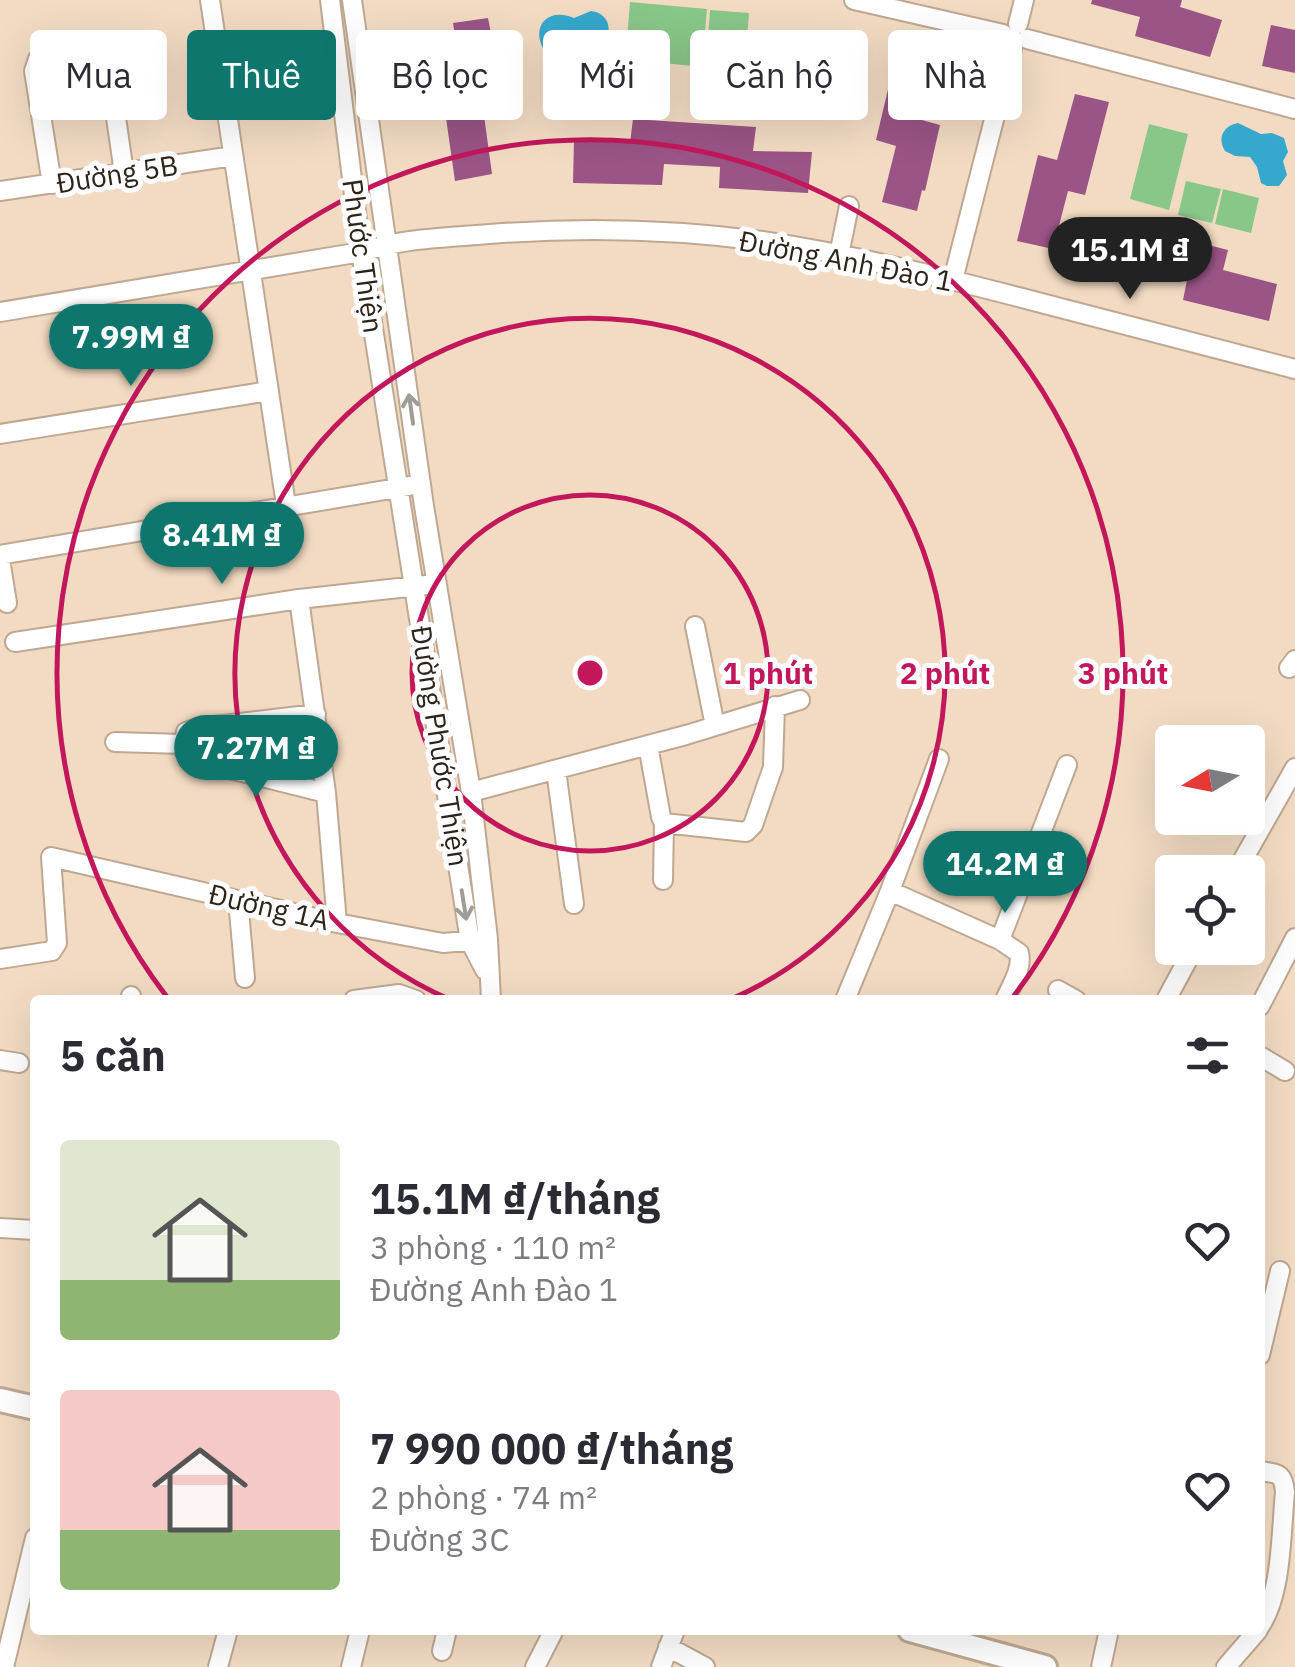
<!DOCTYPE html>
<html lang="vi">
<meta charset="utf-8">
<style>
:root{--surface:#fff;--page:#f7f7f7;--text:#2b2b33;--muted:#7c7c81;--accent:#0f766e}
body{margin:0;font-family:"IBM Plex Sans",sans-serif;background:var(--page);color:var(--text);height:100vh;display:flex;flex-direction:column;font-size:38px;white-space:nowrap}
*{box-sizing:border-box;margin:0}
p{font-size:32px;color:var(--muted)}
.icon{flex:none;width:55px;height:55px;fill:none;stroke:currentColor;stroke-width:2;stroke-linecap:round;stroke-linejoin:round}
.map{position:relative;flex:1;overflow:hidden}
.drawer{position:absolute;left:30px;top:995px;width:1235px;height:640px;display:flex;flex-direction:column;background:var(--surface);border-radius:10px;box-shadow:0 10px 40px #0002}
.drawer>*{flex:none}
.top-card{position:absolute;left:30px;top:30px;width:1235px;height:90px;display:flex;gap:20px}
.needle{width:65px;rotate:260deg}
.controls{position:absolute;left:1155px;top:725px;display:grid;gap:20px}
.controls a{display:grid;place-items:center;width:110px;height:110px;border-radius:10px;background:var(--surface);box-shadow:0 10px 40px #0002;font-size:50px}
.price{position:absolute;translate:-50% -85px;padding:0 22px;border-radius:35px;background:var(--accent);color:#fff;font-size:32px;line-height:65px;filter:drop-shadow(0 2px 5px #0008)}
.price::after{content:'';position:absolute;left:50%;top:60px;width:30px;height:22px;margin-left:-15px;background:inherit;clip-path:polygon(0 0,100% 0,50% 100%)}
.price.active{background:#222;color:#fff}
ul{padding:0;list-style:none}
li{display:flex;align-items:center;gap:30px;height:250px;padding:0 30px}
li span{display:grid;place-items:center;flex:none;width:280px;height:200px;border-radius:10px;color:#555}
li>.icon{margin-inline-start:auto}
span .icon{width:120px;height:120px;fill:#fffc;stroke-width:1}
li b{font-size:42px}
h2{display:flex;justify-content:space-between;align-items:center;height:120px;padding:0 30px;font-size:42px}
.pill{padding:0 35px;border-radius:10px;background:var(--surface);box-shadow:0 10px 40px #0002;font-size:35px;line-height:90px}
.pill.active{background:var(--accent);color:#fff}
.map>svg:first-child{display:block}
</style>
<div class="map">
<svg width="1295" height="1667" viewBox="0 0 1295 1667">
<rect width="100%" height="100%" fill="#f3dbc3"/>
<path fill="#89c789" d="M630,2l77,7 -5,58 -77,-8 2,-18 26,2 -26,-4z
M710,10l39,3 -6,78 -39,-3z
M1149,124l39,10 -19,76 -39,-11z
M1186,181l35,8 -9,34 -34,-8z
M1223,189l36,9 -8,35 -36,-9z"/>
<path fill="#36a7cd" d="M591,11c21,2 24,28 5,33 -9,2 -15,-3 -24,-1l-4,8c2,11 6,20 -8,26l-11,-3 -6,-8 3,-13c-17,-24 0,-47 28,-35z
M1238,123l23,11 11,-1 12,5 4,14 -5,9 4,14 -8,11h-12l-6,-3 -4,-16 -7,-10 -15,-1 -10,-5c-8,-13 -2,-25 13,-28z"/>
<path fill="#9a5486" d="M1092,0h90l-2,7 42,13 -12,37 -75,-21 5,-19 -49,-13z
M488,18l13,66h-2l3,21 -19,3 9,66 -37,7 -14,-98 21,-4 -9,-56z
M1271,25l24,5v43l-33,-7z
M899,43l37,12 -5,19 2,1 -11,45 18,5 -15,66 -3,-1 -5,21 -35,-9 14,-56 -20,-6z
M1075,94l34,8 -24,93 -17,-4 -15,58 -36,-8 21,-86 19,5z
M633,119l123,8 -3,24 59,1 -4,41 -89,-5 1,-21 -56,-3 -2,21 -89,-2 1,-43 56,3z
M1130,225l98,25 -5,20 54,14 -8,37 -86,-21 4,-20 -66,-18z"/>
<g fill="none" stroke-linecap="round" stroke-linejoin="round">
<g stroke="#bfa892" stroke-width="22">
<path id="minor" d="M210,0l76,505
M330,0l31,252 109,689 15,29
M352,0l72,506 47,286 17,147 3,61
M854,0l149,34
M1018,24l6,-24
M1027,39l268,70
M52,184l-18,-113 4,-12 61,-10 8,6 17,118
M0,191l233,-35
M839,255l10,-49
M953,280l59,-231
M0,312l361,-60c41,-14 85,-14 128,-18 91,-7 183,-5 273,7 88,13 175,35 260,57 91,24 182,47 273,71
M0,434l269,-43
M0,555l409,-69
M0,559l7,44
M299,599l27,194 11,130
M695,626l20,100
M15,642l284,-43 127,-14
M1289,668l6,-8
M316,714l-119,14 -11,4 -3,16 6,8 9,5 128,32
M115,742l68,2
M648,745l13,72 3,6 82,9 7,-7 20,-58 2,-61
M556,770l18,134
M471,792l215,-57 114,-35
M1236,872l59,-104
M663,880l1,-57
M890,891l110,49 19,13c4,15 -8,33 -14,47
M238,900l7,78
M1000,940l67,-175
M0,959l52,-8 5,-8 -6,-86 286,66 106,20 34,-3
M1058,990l18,10
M131,1000v-4
M354,1000l45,-6 17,6
M845,1000l45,-109 49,-132
M1166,1000l28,-52
M1260,1006l35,-68
M1260,1056l25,15
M0,1060l19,3
M0,1228l35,2
M1260,1355l20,-84
M1260,1471c18,3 23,1 25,21 -4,40 -3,102 -25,134
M668,1647l37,20
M442,1651l5,-21
M4,1667l31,-129
M218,1667l10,-37
M351,1667l9,-37
M535,1667l19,-37
M661,1667l14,-37
M1101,1667l8,-37
M1226,1667l32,-37"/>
</g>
<g stroke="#bfa892" stroke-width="28">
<path id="major" d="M0,1400l35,8
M910,1630l135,37"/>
</g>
<use href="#minor" stroke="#fff" stroke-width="18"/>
<use href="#major" stroke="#fff" stroke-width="22"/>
</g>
<defs><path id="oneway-shaft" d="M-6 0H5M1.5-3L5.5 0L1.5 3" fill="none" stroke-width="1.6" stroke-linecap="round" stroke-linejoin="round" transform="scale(2.5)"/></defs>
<g stroke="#a09c98">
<use href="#oneway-shaft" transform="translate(411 409) rotate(-98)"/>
<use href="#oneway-shaft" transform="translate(464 905) rotate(81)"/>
</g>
<g fill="none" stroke="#c2185b" stroke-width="5">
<circle cx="590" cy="673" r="178"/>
<path d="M451 1000A355 355 0 1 1 729 1000"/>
<path d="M167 997A533 533 0 1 1 1013 997"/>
</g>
<g text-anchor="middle" stroke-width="10" stroke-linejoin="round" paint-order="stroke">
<g font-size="28" fill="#2c231b" stroke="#fff">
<text transform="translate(117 174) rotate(-9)" y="10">Đường 5B</text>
<text transform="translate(363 256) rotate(82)" y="10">Phước Thiện</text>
<text transform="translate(846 261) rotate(11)" y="10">Đường Anh Đào 1</text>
<text transform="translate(440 746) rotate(81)" y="10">Đường Phước Thiện</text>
<text transform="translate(269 907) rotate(13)" y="10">Đường 1A</text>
</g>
</g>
<circle cx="590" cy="673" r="15" fill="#c2185b" stroke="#fff" stroke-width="5"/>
<g font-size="30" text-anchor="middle" font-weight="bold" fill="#c2185b" stroke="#fff" stroke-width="10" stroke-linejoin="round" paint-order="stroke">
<text x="768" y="684">1 phút</text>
<text x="945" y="684">2 phút</text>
<text x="1123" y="684">3 phút</text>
</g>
</svg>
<div class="controls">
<a><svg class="needle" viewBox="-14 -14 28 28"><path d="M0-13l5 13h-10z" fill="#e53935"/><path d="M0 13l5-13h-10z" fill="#7c7c81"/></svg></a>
<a><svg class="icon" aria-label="locate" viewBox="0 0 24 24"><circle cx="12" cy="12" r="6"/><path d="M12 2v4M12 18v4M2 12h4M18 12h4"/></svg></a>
</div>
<b class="price active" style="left:1130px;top:302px">15.1M ₫</b>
<b class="price" style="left:131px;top:389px">7.99M ₫</b>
<b class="price" style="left:222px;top:587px">8.41M ₫</b>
<b class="price" style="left:256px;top:800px">7.27M ₫</b>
<b class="price" style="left:1005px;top:916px">14.2M ₫</b>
<div class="top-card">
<a class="pill">Mua</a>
<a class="pill active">Thuê</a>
<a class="pill">Bộ lọc</a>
<a class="pill">Mới</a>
<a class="pill">Căn hộ</a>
<a class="pill">Nhà</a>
</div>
<section class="drawer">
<h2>5 căn<svg class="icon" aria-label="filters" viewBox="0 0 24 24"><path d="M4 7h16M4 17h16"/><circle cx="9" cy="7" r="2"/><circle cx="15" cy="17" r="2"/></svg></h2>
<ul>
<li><span style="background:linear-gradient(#dfe7d0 70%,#8fb573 0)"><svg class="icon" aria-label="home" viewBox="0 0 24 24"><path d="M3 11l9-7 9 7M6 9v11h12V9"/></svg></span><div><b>15.1M ₫/tháng</b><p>3 phòng · 110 m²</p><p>Đường Anh Đào 1</p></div><svg class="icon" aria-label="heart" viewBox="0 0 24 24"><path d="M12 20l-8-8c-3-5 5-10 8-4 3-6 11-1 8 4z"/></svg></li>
<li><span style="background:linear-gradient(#f6c9c9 70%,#8fb573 0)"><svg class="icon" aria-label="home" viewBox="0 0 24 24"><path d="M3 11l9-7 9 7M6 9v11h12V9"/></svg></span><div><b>7 990 000 ₫/tháng</b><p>2 phòng · 74 m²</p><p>Đường 3C</p></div><svg class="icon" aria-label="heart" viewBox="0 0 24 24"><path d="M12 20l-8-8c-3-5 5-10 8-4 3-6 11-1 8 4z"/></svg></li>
</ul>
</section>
</div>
